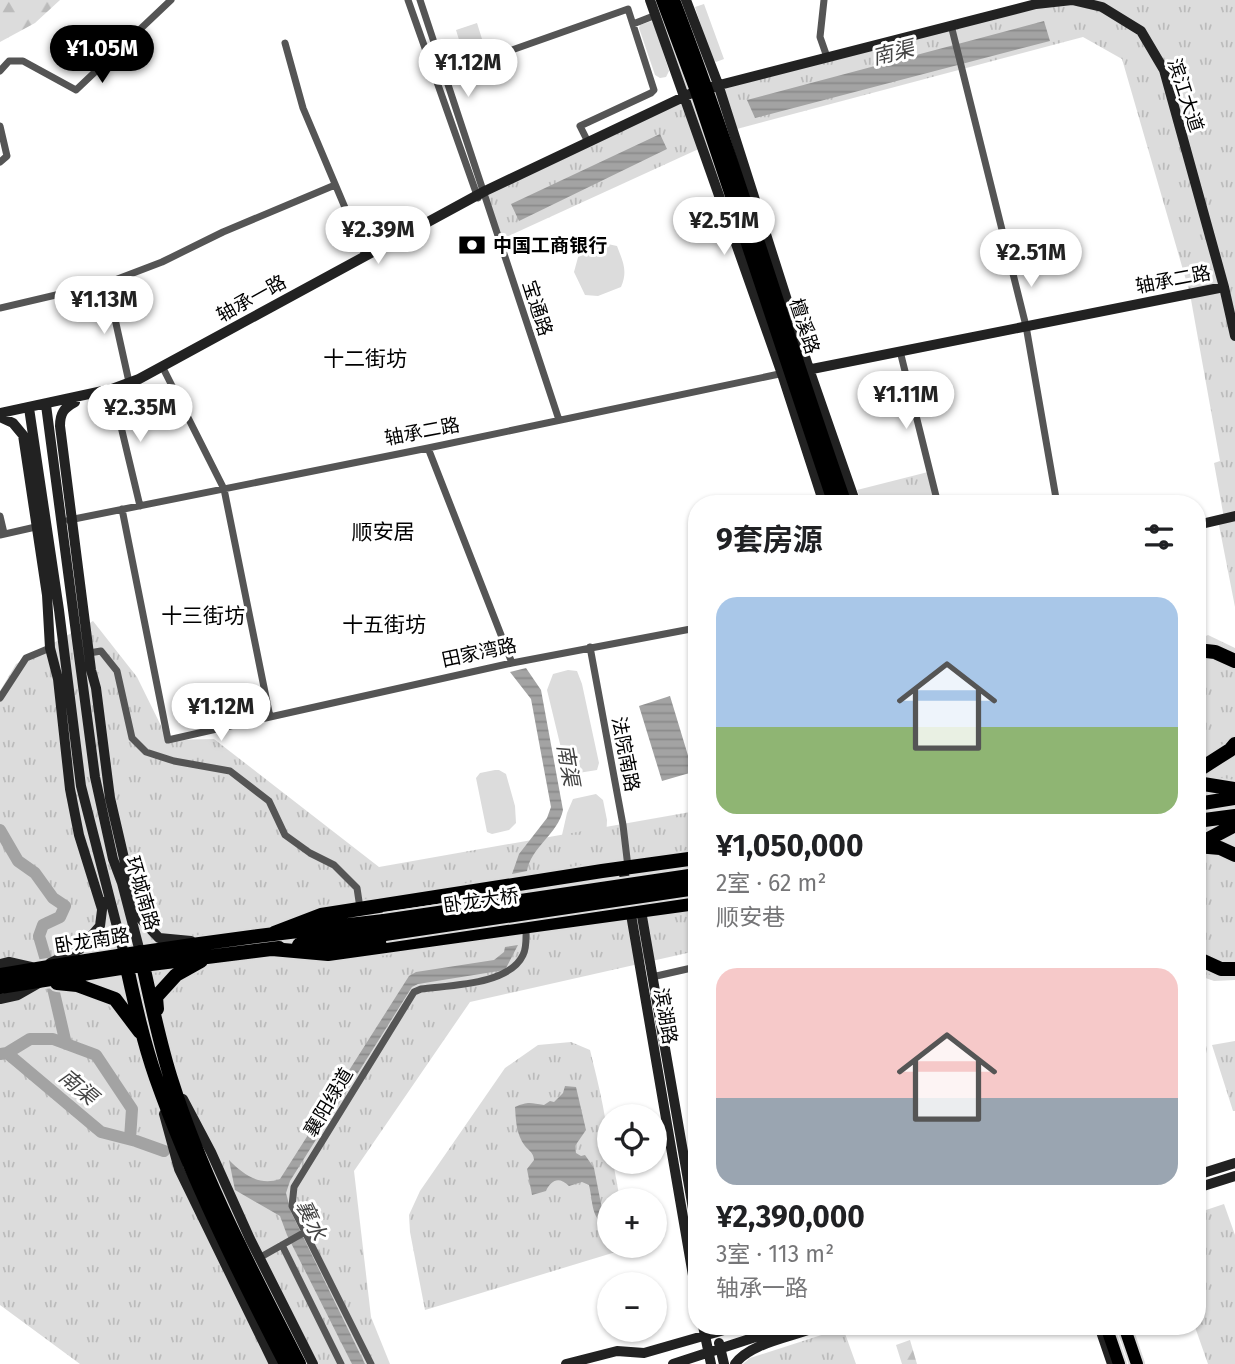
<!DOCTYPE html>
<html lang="zh">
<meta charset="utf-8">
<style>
:root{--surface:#fff;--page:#f6f6f6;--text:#202124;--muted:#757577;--accent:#000}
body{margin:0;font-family:"Fira Sans","Noto Sans SC",sans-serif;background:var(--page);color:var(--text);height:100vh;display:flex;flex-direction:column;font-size:26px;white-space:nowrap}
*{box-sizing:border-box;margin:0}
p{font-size:23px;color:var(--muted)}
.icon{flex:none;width:38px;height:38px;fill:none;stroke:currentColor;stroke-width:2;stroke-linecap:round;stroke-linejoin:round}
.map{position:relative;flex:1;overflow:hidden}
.drawer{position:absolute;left:688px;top:495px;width:518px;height:840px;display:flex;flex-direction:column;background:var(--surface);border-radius:28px;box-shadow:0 2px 5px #0004}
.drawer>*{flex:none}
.fabs{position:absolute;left:597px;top:1104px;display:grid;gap:14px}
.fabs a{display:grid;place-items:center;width:70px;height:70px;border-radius:50%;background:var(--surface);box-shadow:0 2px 5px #0004;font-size:35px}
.price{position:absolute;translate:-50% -60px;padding:0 16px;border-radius:24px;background:#fff;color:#222;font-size:23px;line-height:46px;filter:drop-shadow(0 2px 4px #0008)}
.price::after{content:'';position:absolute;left:50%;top:42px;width:21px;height:16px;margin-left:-10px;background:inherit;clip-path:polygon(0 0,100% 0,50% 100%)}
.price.active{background:var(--accent);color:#fff}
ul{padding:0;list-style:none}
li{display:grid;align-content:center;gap:14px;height:371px;padding:0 28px}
li span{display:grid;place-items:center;height:217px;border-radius:21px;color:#555}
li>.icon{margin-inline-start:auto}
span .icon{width:126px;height:126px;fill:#fffc;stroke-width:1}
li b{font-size:30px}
h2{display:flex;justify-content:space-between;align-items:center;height:84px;padding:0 28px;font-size:30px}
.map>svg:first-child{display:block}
</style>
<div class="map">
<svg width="1235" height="1364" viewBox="0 0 1235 1364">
<defs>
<pattern id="forest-firs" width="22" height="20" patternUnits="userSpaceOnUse" patternTransform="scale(1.75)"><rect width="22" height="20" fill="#dcdcdc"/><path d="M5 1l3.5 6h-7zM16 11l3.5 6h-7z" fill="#bbb"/></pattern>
<pattern id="park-tufts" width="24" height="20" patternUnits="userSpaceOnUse" patternTransform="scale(1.75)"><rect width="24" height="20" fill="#dcdcdc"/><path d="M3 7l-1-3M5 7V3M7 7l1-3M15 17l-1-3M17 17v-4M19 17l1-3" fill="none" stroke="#bbb"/></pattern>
<pattern id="water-rules" width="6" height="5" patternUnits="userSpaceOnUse" patternTransform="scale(1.75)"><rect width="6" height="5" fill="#a3a3a3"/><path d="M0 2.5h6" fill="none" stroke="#8b8b8b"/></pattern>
</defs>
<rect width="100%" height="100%" fill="#fff"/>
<path fill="#dcdcdc" d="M704,4l20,55 -8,3 -5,-5 -16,-50z
M652,21l2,2 15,48 -3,6 -6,1 -5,-3 -16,-47 1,-3z
M477,23l10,32 -37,13 -6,-19 16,-6 -4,-13z
M603,243l14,3c6,16 11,25 4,41l-23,9 -13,-1 -11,-23 6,-22z
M568,670l9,1 5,13 17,79 -2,7 -25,4 -5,-1 -20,-83 6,-16z
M495,770h4l7,4 9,32 1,17 -7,7 -17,4 -5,-2 -11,-54 4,-5z
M596,794l7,6 4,20 -1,21 -44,-6 5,-22 6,-14z"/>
<path fill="url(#forest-firs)" d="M0,0h60l-25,23 -35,19z
M1197,1017l10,32 -5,23 -5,2z
M910,1340l7,24h-15l-6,-19z"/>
<path fill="url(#park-tufts)" d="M1089,0h146v607l-17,-87 6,-2 -10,-55 6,-2 -30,-167 -68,-235 -39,-22 -350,93 -15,-46 318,-80z
M686,98l17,49 -203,93 -15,-49z
M928,472l8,32h-74l-5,-14z
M93,621l44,56 31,63 46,-1 165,128 317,-56v140l-226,51 -116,169 17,146 19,47h-310l-80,-59v-614l16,-27z
M1208,635l27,13v332l-21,1 -17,-6v-335z
M1235,1041v70h-2l-21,-66z
M571,1042l19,8c9,37 19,74 19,112h4l7,38h-11v46h19l1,4 -10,1 -194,59 -15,-78 -1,-17 11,-24 85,-123 33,-23z
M1224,1204l11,31v129h-27l-13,-37 2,-1v-113z
M843,1328l13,36h-113l7,-6z"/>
<path fill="url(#water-rules)" d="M1044,21l6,20 -295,77 -8,-18z
M660,134l7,15 -148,72 -8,-17z
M526,668l15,22 22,120c-5,24 -32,37 -36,61l-15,3 7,-20 28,-36 4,-11 -20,-108 -21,-27z
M670,696l23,76 -31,9 -23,-75z
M518,945l-13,25 -87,14 -6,3 -122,194 -4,12 5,19 74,152h-13l-65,-129 -7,-19 -45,-26 -6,-30c15,15 30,26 51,19l129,-203 7,-4 78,-12 10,-8 1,-5z
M565,1086l11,1 10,43 -11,16 1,7 5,3 4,-1 9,13 8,41 7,8 -2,14c-17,-19 -13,-23 -18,-46l-7,-3 -13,4c-10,-10 -18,-6 -23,5l-14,4 -5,-26 7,-9c-1,-8 -4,-8 -9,-14 -9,-12 -9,-25 -10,-39 13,-6 16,-4 29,-2l6,-4 4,1 9,-9z"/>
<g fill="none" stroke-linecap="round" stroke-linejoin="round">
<path stroke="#a3a3a3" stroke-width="12" d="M0,830l18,31 17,12 18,25 12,8 -5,11 -17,8 -4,11 7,24
M52,984l14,60
M7,1053l23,-14h23l43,16 36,54 -2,30
M0,1054l7,-1 94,79 35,9 28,10"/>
<g stroke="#dbdbdb" stroke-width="16">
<path id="primary" d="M662,0l34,91 138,413
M674,0c64,166 113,337 172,504
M1106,1326l13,38
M1124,1326l13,38"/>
</g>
<g stroke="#dbdbdb" stroke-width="18">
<path id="highway" d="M1197,650l18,2 20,9
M1197,771l33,-21 5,-6
M1197,783l38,6
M1197,804l38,-6
M1197,821l38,-5
M1197,845l38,-20
M1197,846l23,2 15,7
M274,933l47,-18 281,-44 94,-13
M299,945l86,-11
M272,949l56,5 368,-51
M140,952c10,43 18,87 32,130 31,98 81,191 127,282
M124,954c9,41 18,84 32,124 35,99 82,193 130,286
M1197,958l24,11h14
M0,975c128,-22 255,-40 384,-54
M57,983l20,2 38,14 25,33
M0,987l127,-20 152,-19
M157,1009l-1,-12 20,-22 25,-14"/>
</g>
<path stroke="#555" stroke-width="7" d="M408,0l70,198
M420,0l139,420
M824,0l-4,37 7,20
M633,24l23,-9
M951,25l75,301 31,178
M285,43l18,65 62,147
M0,71l9,-10h14l53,29 95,-90
M444,74l184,-65 26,81 -3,3 -71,33 8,16
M0,126l7,30 -7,6
M107,283l22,99
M0,308l107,-25 55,-21 61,-30 112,-47
M900,351l38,153
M112,389l28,117
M428,448l84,215
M122,509l46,231 102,-23 -46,-228 -62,-123
M0,516l4,17
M69,520l359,-72 356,-75
M0,535l40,-9
M590,647l33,178 5,42
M89,653l12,-2 16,20 15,67 14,14 28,9 56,10 39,30 16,34 25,18 24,12 23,23 3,20
M0,698l26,-40 24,-10
M270,717l242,-54 184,-35
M652,977l44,-10
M282,1245l59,119
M259,1258l46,-26
M371,1364l-79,-158 2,-19 120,-195 7,-3c29,-4 88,-4 102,-34 4,-7 3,-19 3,-27"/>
<path stroke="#222" stroke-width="10" d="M650,0l132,374 42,130
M686,0l32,84 91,285 47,135
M802,371l422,-84
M75,402c-11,6 -15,11 -15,24l31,244 5,18 14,110 22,95
M46,405l49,372 18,82 9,24 18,69
M29,408l30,202 22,176 43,168
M0,413l112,-24 27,-10 346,-188 211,-100 340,-87 36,-4 30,7 39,24 23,39 60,217 11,49
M0,417l13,6 10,12 24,160 3,53 8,31 12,110 9,46 23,74
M1197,525l38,-9
M623,868l73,425
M130,898l12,22 17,18 32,3
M640,905l56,321
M50,963l30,-14 20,-23 3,-24
M0,964l9,-2 22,5
M0,999l18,-4 21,-12
M183,1099l28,53 39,87 63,125
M164,1114l15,55 95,195
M1197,1175l38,-12
M1197,1188l38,-12
M703,1326l8,38
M1099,1326l13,38
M719,1343l5,21
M566,1364l51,-13 27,2 94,-27
M673,1364l116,-38
M735,1364c16,-22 59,-27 84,-38"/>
<use href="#primary" stroke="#000" stroke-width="12"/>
<use href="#highway" stroke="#000" stroke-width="14"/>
<g stroke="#dbdbdb" stroke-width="18" stroke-linecap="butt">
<path id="highway-bridge" d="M384,921l312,-46
M385,934l311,-46"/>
</g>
<use href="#highway-bridge" stroke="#000" stroke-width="14"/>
</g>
<defs>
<g id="bank-bare" transform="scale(2.1)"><path d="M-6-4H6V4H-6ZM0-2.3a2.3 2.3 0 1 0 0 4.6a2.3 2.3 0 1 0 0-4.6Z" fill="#000" stroke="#fff" stroke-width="2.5" paint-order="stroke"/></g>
</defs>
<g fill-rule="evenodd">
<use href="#bank-bare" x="472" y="245"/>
</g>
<g text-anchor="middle" stroke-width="6" stroke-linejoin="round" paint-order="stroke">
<g font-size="19" fill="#000" stroke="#fff">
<text transform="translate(1186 95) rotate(72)" y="7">滨江大道</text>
<text transform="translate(1173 279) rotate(-11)" y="7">轴承二路</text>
<text transform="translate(251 298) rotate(-29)" y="7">轴承一路</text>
<text transform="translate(538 308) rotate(72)" y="7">宝通路</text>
<text transform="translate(805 326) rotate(72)" y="7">檀溪路</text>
<text transform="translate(422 431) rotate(-11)" y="7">轴承二路</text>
<text transform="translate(479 652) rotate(-12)" y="7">田家湾路</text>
<text transform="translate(626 754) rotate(79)" y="7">法院南路</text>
<text transform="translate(143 893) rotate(74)" y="7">环城南路</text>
<text transform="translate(481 900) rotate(-8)" y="7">卧龙大桥</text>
<text transform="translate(92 940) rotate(-9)" y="7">卧龙南路</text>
<text transform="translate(666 1016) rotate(80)" y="7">滨湖路</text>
<text transform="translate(328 1102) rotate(-59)" y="7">襄阳绿道</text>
</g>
<g font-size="19" font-weight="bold" fill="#000" stroke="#fff" text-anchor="start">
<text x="493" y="252">中国工商银行</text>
</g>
<g font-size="21" font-style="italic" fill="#444" stroke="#fff">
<text transform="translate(893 53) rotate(-14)" y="7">南渠</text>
<text transform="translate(568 765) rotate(80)" y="7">南渠</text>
<text transform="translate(78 1087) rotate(40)" y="7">南渠</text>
<text transform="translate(311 1220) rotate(64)" y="7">襄水</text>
</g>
<g font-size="21" fill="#000" stroke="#fff">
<text x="365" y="366">十二街坊</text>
<text x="383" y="539">顺安居</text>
<text x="203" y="623">十三街坊</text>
<text x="384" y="632">十五街坊</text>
</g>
</g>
</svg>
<div class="fabs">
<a><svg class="icon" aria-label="locate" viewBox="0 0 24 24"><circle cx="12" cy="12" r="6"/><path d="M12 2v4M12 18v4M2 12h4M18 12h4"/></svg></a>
<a>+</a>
<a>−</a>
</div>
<b class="price active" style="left:102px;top:85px">¥1.05M</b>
<b class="price" style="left:468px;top:99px">¥1.12M</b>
<b class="price" style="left:724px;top:257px">¥2.51M</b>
<b class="price" style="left:378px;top:266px">¥2.39M</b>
<b class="price" style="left:1031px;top:289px">¥2.51M</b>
<b class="price" style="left:104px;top:336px">¥1.13M</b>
<b class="price" style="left:906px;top:431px">¥1.11M</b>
<b class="price" style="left:140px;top:444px">¥2.35M</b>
<b class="price" style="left:221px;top:743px">¥1.12M</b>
<section class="drawer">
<h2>9套房源<svg class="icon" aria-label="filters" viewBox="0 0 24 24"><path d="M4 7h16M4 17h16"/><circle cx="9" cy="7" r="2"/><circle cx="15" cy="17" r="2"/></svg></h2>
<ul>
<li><span style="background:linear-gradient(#a9c7e8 60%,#8fb573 0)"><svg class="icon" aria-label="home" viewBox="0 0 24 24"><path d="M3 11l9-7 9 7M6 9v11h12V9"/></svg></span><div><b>¥1,050,000</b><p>2室 · 62 m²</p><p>顺安巷</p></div></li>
<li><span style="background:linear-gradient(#f6c9c9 60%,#9aa5b1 0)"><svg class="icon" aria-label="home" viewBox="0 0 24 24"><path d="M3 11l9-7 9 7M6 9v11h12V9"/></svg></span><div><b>¥2,390,000</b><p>3室 · 113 m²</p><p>轴承一路</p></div></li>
</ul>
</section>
</div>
